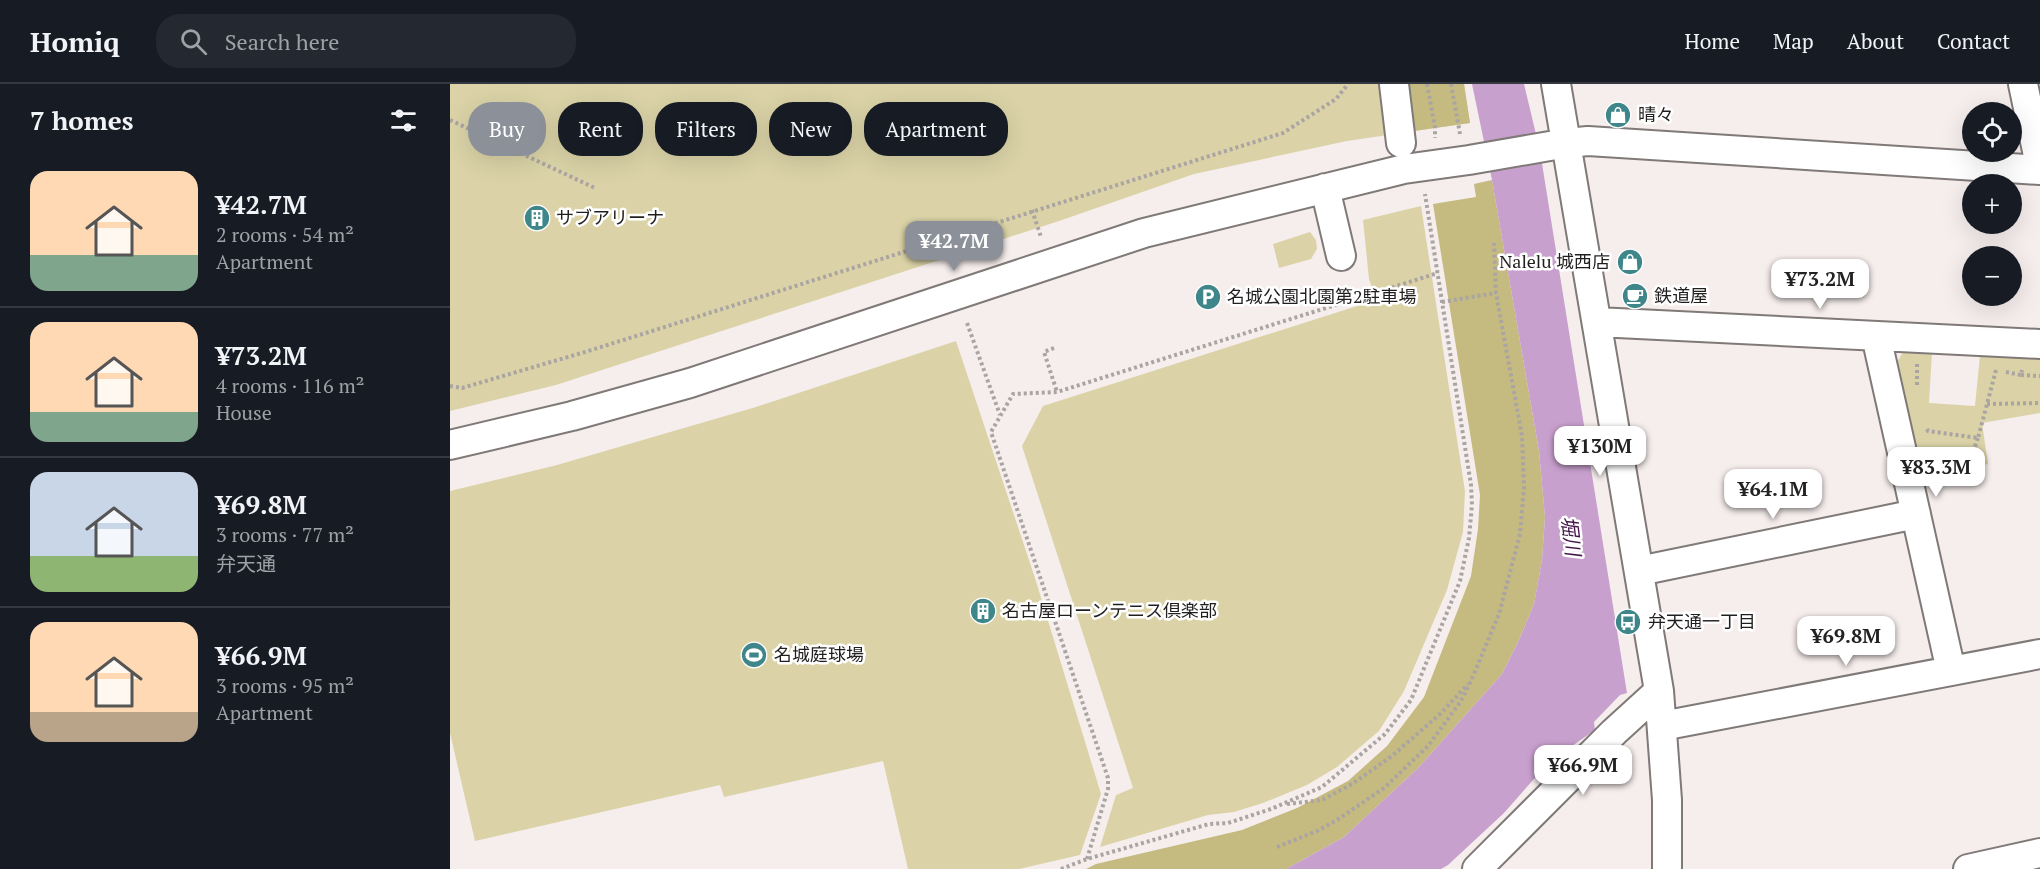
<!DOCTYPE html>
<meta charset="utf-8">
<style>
:root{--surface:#171b24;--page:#242831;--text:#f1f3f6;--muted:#9ea1a6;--line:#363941;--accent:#8c9099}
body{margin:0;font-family:"PT Serif","Noto Sans JP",serif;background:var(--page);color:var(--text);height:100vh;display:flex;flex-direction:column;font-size:22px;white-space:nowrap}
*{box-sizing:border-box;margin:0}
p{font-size:20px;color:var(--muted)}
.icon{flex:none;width:33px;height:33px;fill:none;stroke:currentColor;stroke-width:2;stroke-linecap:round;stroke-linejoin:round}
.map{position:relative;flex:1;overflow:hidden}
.details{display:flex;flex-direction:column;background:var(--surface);width:450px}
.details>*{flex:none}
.guide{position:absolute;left:18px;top:18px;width:570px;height:54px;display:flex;gap:12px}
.fabs{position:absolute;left:1512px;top:18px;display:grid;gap:12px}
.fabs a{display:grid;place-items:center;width:60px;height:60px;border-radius:50%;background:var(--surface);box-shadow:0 6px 24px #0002;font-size:30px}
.price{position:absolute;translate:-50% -51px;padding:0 14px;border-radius:12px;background:#fff;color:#222;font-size:20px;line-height:39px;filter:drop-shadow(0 2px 3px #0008)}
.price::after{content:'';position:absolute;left:50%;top:36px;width:18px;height:14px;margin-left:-9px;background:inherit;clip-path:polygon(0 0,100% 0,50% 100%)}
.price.selected{background:var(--accent);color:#fff}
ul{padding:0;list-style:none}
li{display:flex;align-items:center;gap:18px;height:150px;padding:0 30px}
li+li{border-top:2px solid var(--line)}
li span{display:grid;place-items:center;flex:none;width:168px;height:120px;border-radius:18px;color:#555}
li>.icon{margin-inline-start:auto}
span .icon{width:72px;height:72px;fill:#fffc;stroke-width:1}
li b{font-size:26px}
h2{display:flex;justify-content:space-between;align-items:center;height:72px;padding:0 30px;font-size:26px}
.chip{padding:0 21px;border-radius:24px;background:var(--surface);box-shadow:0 6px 24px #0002;font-size:21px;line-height:54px}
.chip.selected{background:var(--accent);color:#fff}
header{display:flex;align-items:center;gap:36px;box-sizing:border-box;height:84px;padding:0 30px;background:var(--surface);border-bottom:2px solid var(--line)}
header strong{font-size:28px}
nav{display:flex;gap:33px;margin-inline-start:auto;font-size:21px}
.search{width:420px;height:54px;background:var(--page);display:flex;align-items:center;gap:15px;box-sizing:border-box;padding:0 21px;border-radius:24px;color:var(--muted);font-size:22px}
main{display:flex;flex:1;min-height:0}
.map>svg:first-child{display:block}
</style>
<header>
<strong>Homiq</strong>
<div class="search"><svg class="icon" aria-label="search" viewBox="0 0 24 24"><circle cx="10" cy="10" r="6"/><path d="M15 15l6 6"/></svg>Search here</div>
<nav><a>Home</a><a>Map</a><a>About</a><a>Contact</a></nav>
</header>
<main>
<section class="details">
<h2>7 homes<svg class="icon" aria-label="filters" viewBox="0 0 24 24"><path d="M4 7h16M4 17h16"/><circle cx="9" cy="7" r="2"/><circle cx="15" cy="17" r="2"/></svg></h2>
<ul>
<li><span style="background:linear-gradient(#ffd9b3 70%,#7fa58c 0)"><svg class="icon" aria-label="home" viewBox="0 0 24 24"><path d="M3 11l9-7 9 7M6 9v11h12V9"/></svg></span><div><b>¥42.7M</b><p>2 rooms · 54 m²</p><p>Apartment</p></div></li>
<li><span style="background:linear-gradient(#ffd9b3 75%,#7fa58c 0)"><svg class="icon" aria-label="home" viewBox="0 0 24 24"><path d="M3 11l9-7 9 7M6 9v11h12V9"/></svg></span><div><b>¥73.2M</b><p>4 rooms · 116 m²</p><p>House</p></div></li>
<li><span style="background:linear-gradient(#c9d6e8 70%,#8fb573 0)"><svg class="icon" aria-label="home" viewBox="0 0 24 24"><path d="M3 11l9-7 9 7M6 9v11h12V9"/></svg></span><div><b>¥69.8M</b><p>3 rooms · 77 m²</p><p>弁天通</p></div></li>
<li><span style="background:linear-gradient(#ffd9b3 75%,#b9a48a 0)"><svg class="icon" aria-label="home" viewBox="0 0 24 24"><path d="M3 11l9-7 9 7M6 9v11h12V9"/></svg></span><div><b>¥66.9M</b><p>3 rooms · 95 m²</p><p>Apartment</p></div></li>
</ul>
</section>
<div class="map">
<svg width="1590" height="785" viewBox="0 0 1590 785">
<rect width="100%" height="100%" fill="#f6eeed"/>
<path fill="#dbd3a7" d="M0,0h1014l6,39 -123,18 -153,33 -132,46 -506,165 -106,26z
M971,122l44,285 -2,41 -16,58 -43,101 -25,40 -42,36 -30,18 -44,18 -29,9 -26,3 -108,32 16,-52 17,-7 -111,-342 21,-40 333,-106 -7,-21 -6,-59z
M860,148l6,8 1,9 -6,10 -32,9 -6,-24z
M506,257l79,237 66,216 -21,61 -61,14h-111l-25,-108 -159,36 -4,-12 -245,56 -25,-108v-242l107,-26 199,-58z
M1454,266l28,2 -3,51 46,3 5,-51 60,3v55l-58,10 6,41 -67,16 -25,-116z"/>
<path fill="#c5ba80" d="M955,0h59l6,39 -57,8z
M1042,96l47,271 6,66 -3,43 -8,44 -15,36 -17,34 -83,93 -75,70 -58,32h-200l10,-5 146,-34 55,-22 51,-27 39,-35 37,-49 47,-121 7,-47 2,-34 -47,-291 43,-7 -2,-13z"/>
<path fill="#c8a0cd" d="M1022,0h52l16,67 87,542 -7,2 -26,27 1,8 -46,32 -45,51 -56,52 -7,4h-155l58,-32 75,-70 83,-93 17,-34 15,-36 8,-44 3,-43 -6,-66 -47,-271z"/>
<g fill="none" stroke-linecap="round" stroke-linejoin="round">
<g stroke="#7f7977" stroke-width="32">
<path id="minor" d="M944,0l7,59
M1106,0l103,607 8,109v69
M1573,0l17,81
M875,104l16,68
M1147,238l443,22
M1426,252l75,335
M0,361l122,-29 118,-33 454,-150 260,-64 65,-9 98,-17 21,-2 452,29
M1189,487l277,-57
M1212,642l378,-72
M1027,785l137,-137 45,-41
M1518,785l72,-16"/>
</g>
<path stroke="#aaa4a3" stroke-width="4" stroke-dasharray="3 3" stroke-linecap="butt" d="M977,0l8,44v10
M1001,0l9,50
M0,36l145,68
M45,57l3,-8
M582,126l9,27
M992,218l54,-9
M517,239l33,92
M604,264l-10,4 13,40
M1467,280v22
M1556,288l15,3 1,-5
M1571,291l19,1
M0,302l12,2 123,-36 698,-219 53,-34 12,-15
M1537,320l53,-1
M1477,345l1,2 50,7 18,-68
M1481,383l39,-7 8,-22
M837,720l35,-4 30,-16 40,-28 48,-42 28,-30
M827,763l40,-16 20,-11 47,-32 44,-42 33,-45 10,-20 28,-67 21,-80 4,-46 -2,-52 -26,-143 -2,-50
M637,775l21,-70v-11l-117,-346 22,-38 44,-2 381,-119
M611,785l26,-10 122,-35 19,-1 43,-14 51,-22 63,-53 26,-34 49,-119 9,-43 3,-33 -1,-20 -46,-291"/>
<use href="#minor" stroke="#fff" stroke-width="28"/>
</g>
<defs>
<g id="shop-disc" transform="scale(1.35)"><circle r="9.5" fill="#3e868a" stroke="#fff"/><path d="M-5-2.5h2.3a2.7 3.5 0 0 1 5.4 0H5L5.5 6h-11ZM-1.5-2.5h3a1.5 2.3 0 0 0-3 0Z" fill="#fff"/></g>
<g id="building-disc" transform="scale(1.35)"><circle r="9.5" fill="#3e868a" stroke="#fff"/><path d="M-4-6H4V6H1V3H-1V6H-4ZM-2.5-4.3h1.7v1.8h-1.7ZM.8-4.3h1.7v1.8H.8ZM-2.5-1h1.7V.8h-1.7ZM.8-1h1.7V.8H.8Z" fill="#fff"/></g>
<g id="cafe-disc" transform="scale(1.35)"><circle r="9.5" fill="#3e868a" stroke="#fff"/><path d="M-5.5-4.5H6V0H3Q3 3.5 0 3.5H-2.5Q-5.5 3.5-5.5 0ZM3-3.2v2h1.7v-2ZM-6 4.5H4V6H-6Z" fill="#fff"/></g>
<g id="parking-disc" transform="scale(1.35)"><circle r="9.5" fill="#3e868a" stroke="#fff"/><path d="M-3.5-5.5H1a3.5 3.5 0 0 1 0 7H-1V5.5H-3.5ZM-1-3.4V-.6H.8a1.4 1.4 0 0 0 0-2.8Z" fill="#fff"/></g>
<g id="bus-disc" transform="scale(1.35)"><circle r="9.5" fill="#3e868a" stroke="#fff"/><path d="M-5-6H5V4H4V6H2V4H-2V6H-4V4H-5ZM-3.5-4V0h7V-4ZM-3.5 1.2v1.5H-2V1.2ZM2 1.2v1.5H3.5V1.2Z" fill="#fff"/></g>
<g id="stadium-disc" transform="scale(1.35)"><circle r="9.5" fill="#3e868a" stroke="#fff"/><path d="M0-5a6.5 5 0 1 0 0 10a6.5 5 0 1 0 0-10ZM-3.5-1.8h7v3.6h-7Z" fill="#fff"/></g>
</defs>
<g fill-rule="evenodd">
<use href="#shop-disc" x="1168" y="31"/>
<use href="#building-disc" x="87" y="134"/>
<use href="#shop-disc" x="1180" y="178"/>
<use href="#cafe-disc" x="1185" y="212"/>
<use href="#parking-disc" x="758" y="213"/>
<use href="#building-disc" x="533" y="527"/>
<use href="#bus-disc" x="1178" y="538"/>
<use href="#stadium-disc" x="304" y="571"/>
</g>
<g text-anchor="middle" stroke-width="5" stroke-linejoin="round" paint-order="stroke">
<g font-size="18" fill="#211e1e" stroke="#fff" text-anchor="start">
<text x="1188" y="37">晴々</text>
<text x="106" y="140">サブアリーナ</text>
<text x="1160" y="184" text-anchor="end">Nalelu 城西店</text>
<text x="1204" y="218">鉄道屋</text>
<text x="777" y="219">名城公園北園第2駐車場</text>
<text x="552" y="533">名古屋ローンテニス倶楽部</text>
<text x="1198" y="544">弁天通一丁目</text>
<text x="324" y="577">名城庭球場</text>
</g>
<g font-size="20" font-style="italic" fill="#44144b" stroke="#fff">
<text transform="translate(1121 452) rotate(83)" y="7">堀川</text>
</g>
</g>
</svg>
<div class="fabs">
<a><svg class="icon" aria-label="locate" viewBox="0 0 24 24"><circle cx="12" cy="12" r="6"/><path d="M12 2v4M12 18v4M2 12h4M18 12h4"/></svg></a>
<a>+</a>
<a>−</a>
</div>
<b class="price selected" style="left:504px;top:188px">¥42.7M</b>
<b class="price" style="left:1370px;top:226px">¥73.2M</b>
<b class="price" style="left:1150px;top:393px">¥130M</b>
<b class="price" style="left:1486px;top:414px">¥83.3M</b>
<b class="price" style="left:1323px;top:436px">¥64.1M</b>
<b class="price" style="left:1396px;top:583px">¥69.8M</b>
<b class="price" style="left:1133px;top:712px">¥66.9M</b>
<div class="guide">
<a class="chip selected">Buy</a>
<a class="chip">Rent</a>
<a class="chip">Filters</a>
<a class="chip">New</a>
<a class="chip">Apartment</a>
</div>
</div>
</main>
